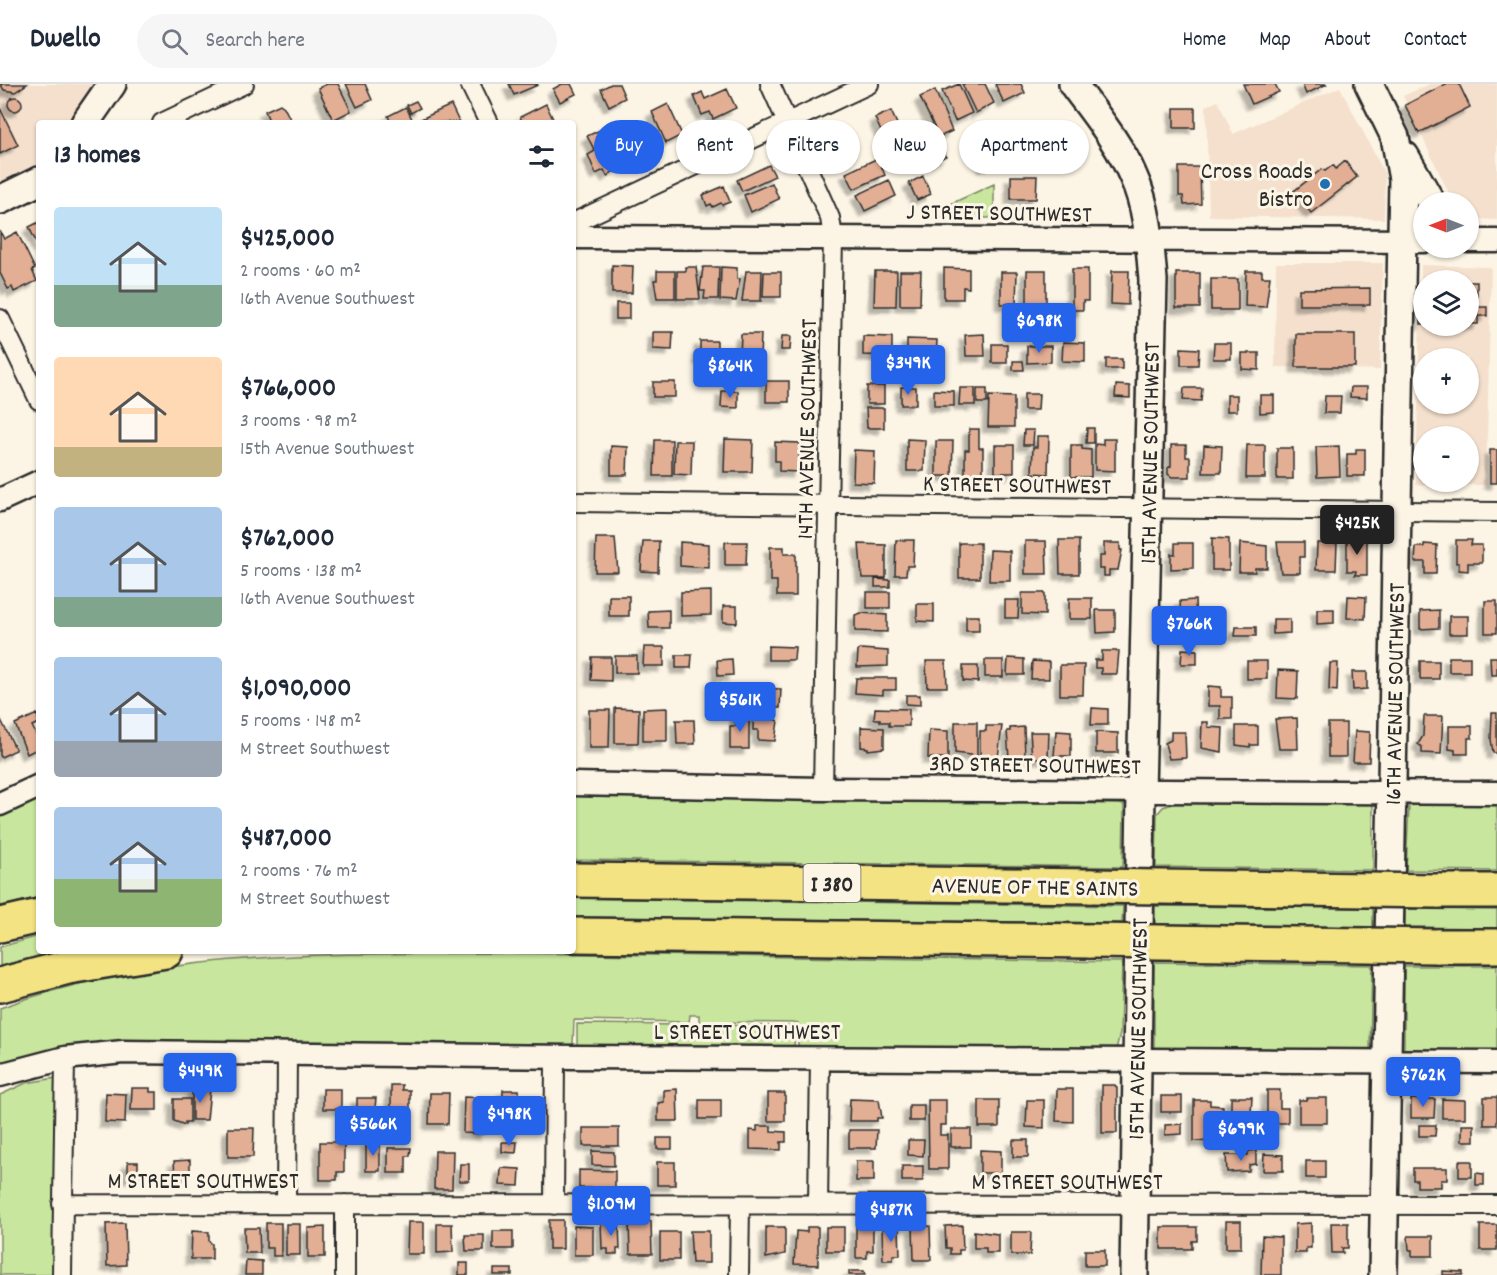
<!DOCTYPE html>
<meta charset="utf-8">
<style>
:root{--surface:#fff;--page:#f6f6f7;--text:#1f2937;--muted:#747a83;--line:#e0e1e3;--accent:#2563eb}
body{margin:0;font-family:Dekko,sans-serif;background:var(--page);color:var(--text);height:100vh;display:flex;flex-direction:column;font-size:22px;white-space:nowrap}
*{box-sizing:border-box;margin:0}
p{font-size:20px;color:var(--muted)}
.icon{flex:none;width:33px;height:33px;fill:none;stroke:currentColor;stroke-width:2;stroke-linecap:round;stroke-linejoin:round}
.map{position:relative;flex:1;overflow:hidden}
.panel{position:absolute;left:36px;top:36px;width:540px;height:834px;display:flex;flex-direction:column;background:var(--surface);border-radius:6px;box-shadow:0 2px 4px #0004}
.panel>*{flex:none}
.top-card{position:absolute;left:594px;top:36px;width:570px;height:54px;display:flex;gap:12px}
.needle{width:39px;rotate:270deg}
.controls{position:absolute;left:1413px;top:108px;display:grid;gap:12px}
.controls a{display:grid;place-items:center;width:66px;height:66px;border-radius:50%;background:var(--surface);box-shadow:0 2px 4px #0004;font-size:30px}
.price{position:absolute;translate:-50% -51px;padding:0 14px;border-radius:6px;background:var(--accent);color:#fff;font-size:20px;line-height:39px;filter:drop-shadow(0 2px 3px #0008)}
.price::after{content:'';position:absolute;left:50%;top:36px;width:18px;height:14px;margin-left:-9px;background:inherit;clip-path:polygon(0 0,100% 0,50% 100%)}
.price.selected{background:#222;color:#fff}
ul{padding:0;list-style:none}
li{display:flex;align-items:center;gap:18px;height:150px;padding:0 18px}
li span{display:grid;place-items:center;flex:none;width:168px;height:120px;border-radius:6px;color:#555}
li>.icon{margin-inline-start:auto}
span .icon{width:72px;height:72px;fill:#fffc;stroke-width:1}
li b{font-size:26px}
h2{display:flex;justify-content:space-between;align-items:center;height:72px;padding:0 18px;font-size:26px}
.tag{padding:0 21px;border-radius:27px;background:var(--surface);box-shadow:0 2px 4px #0004;font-size:21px;line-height:54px}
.tag.selected{background:var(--accent);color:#fff}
header{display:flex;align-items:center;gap:36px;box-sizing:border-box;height:84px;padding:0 30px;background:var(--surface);border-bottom:2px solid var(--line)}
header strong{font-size:28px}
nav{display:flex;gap:33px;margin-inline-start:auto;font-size:21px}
.search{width:420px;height:54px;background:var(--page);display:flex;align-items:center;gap:15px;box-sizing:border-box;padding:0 21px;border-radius:33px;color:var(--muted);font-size:22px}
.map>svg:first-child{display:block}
</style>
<header>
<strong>Dwello</strong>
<div class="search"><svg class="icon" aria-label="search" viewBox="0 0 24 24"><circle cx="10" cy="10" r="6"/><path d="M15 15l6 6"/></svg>Search here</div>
<nav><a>Home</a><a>Map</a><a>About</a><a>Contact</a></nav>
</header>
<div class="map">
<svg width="1497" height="1191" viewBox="0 0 1497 1191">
<defs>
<filter id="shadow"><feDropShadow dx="-5.5" dy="5.5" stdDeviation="1.5" flood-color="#0004"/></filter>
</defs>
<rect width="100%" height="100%" fill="#fcf5e5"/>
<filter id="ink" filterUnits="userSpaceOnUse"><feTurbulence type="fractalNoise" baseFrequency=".0167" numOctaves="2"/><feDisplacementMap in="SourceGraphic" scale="12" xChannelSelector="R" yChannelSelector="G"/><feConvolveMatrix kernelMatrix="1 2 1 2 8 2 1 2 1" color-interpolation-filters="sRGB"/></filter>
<g filter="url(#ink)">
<path fill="#f4e0cd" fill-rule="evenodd" d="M0,0h112l-27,39h-46v58l-39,19z
M1430,0h67v136l-22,-1 -6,-4 -1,-13h-15l-50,-106z
M1340,3l45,87 -1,45 -175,-3 -3,-110 12,-5 15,33z
M1276,179h107l-3,107 -105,-3z
M1421,181l70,2 -5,218h-70zM1424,196h44v46h-44zM1424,274h44v46h-44zM1424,352h44v46h-44z"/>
<path fill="#c8e69d" stroke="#7a8864" stroke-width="1.5" d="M994,100v34l-72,-1z
M573,711l546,9 5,1 -1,62 -550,-7z
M39,713v100l-39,10v-91z
M1176,719l197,1v66l-217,-3 1,-53 6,-7z
M1409,721h88v66l-91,-1z
M573,814l550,8 -1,17 -549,-6z
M1155,822l218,2v19l-218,-3z
M1405,825l92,1v18l-92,-1z
M39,852v15h19l-58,15v-19z
M515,869l607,9 -2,72 -4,15 -318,-2v-24l-99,-1v-7h-9l-1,7 -115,-2 -1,25 -452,-3 -51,4 -70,18v-56c162,-60 344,-54 515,-55z
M1154,878l218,3 -2,85 -216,-1z
M1404,882h93v85l-93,-2z
M577,940l218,2 -1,21 -217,-2z
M56,994l-2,197h-54v-180l26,-12z"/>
<path fill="#e2af95" stroke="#2b2b2b" stroke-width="1.5" filter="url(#shadow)" d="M0,0h27l-12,8 -11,-2z
M327,0h11l13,27 -18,9 -15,-32z
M346,0h19l7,16 -15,7z
M509,0h28l1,1 -24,10z
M562,0h9l5,10 -16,8 -7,-13z
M611,0h8l6,14 -16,8 -8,-17z
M959,0l13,29 -17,8 -13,-30z
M962,0h23l9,19 -18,10z
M995,0h26l4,9 -21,10z
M1243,0h32l4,8 -27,12z
M1302,0h25l-21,10z
M1446,0h13l11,23 -51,26 -14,-28z
M727,5l9,19 -23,11 -3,-7 -8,3 -8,-19 8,-4 3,7z
M935,6l17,41 -13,6 -19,-40z
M8 20a7 7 0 1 1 14 0a7 7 0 1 1-14 0Z
M416,17l4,7 -9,5 -4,-8z
M280,20l4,3 8,16h-22l-5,-12z
M546,20l8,17 -31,2 -3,-6z
M668,20l14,31 -16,8 -14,-31z
M451,21l8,17 -39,1 -1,-3z
M406,23l8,16h-23l-3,-7z
M0,24l18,37 -18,9z
M1174,24h21v20h-21z
M891,27l13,28 -16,8 -13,-29z
M1035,41l7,14 -15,7 -6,-14z
M600,46l18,38 -11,8 -3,-6 -8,4 -8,-19 7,-4 -8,-15z
M933,46l13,26 -16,8 -13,-26z
M998,55l7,14 -9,4 -7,-14z
M988,63l7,15 -11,5 -7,-15z
M878,74l7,17 -31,14 -8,-16z
M1345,77l12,16 -46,36 -17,-22 28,-22 3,2 8,-6 3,4z
M769,81l6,11 -33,15 -5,-11z
M1179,83h21l1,37 -17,1 -1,-9h-4z
M923,92l8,18 -14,6 -8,-17z
M1011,92h26l-1,23h-25z
M889,96l7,16 -31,15 -8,-16z
M772,99l7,16 -28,13 -7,-17z
M724,102l6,16 -8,3 -1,-2 -8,4 -2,-3 -4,2 -4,-11z
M39,138v26l-10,-21z
M0,147l4,8 13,-7 18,37 -3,1 5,11 -23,11 -2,-5 -4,2 -8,-16z
M612,181l21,1 -1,27h-20z
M686,183h10l4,32h-23v-28h9z
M703,183h16l-1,32h-14l1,-8h-5z
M721,183l16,1v11h3l-4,22 -16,-1z
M944,184l25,1v19l-6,-1v12h-19z
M1072,185h16v32h-5v9h-11z
M1027,186h19v35l-19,-1z
M657,187h18v27h-18l-3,-18h3z
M746,187h16l-1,30h-19z
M875,187h22l-1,35h-22z
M900,187h21l-1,34h-20z
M1112,187h17l-1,34 -17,-1z
M1246,187h16v6h8l-4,30 -21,-1z
M764,188h17v25h-18z
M1001,188h16l-1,32h-15z
M1176,189h24v35h-24z
M1211,195h27v31h-27z
M1468,198h9v25h10v9h-9v8h-10z
M1370,204v17h-71v-16z
M1421,208h3v32h-3z
M616,219h13v16h-13z
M1051,222h10v14h-9z
M653,248h20l-1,18 -19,-1z
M741,250h20l-1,24 -20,-1z
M984,250l1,22h-19l-1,-21z
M1296,250h59v33h-59z
M782,252h9l-1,14h-9z
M863,252l29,1v19l-29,-1z
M907,255l30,1 -1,20 -29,-1z
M700,257h17v18h-17z
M1063,258l22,1v19l-23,-1z
M1214,259h17v16h-18z
M992,260h15v19h-15z
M1027,262h24v16l-24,1z
M1181,264l18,1 -1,16h-17z
M1242,269h17v17l-17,-1z
M1106,275h16v10h-16z
M1013,277h10l1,9h-11z
M766,297h23v21h-23z
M653,298h22v15h-22z
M1116,301l14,1v12l-15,-1z
M867,302h17v18h-17z
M901,303h15v18h-15z
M1351,303h16v11l-17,-1z
M960,304h15v17h-16z
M1184,304h18l-1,13 -18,-1z
M977,305h10v14h-10z
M934,306l20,1v15h-20z
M722,307h16v17l-17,-1z
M1024,310h15l-1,16h-14z
M1227,311h10v16h-10z
M1260,311h14v17l-14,1z
M989,312l25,1v30h-26z
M1325,312h16l-1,17h-16z
M866,324h18v20h-17z
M1087,344h7v15h-8z
M969,345h10v19h4v28h-18v-26h4z
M1024,346h10l-1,15h-10z
M1037,352h12l-1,38 -16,-1 1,-26h4z
M725,355l28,1 -1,32h-28z
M907,355l18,1 -1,31h-17z
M1103,355h12v32l-20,-1v-26l8,1z
M655,356h17v36h-18z
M675,357h17l-1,34 -17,-1z
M936,357h17l-1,35h-16z
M775,358l25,1 -2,29 -19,-1v-10h-4z
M995,361h19v28h-19z
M1071,361h11v4l9,1v27h-20z
M1171,361h15v12h4v20h-18l-4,-3v-6l3,-2z
M1204,361l18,1 -1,27h-18z
M1247,361h18v33h-19z
M611,362l17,1 -1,28h-16z
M1339,362l1,30 -23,1 -1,-30z
M1277,364h16v31h-16z
M1356,365h9v27h-18v-22h9z
M854,366l21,1 -1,32 -21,-1z
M1490,366h7v33h-7z
M596,454h19l3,34h-23z
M1212,454l17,1v31h-17z
M1347,455h20v36h-12l1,-4h-9z
M896,456h18l-1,26h-6l-1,9h-11z
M1059,456h20v34h-19z
M1456,456h16l-1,5h11v18h-14v8l-9,-1v-7h-3z
M643,457h16l-1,31 -17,-1z
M1025,457h21l1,33h-22z
M680,458l29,2v24l-29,-2z
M725,458h22l-1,23h-21z
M1277,458h27v15h-4v16h-19z
M959,459h21v35h-21z
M1104,459h16v7h2l-4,20h-9v6h-5v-7h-5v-13h5z
M1175,459h18v25l-22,1v-15h4z
M1240,459l27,3v22h-12v4h-16z
M1317,459h20l-1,27h-20z
M859,460l27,1v33h-24z
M1424,460l13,1 -1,29h-11v-12h-10l1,-15h8z
M770,463h14v7h12v42h-19v-15h-7z
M990,466l20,1v30h-21z
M875,495l15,1v7h-15z
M711,507v24l-30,1v-24z
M867,508h23v16h-23z
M1022,509h23v22l-23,-1z
M609,512h20v20h-20z
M1348,512l18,1 -1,22 -18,-1z
M1069,514h23v21h-23z
M1005,516h14l-1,18h-13z
M1195,516l1,24h-15l-1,-23z
M1485,517h12v32h-12z
M917,520h17v18l-17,-1z
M723,522h14v17l-14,-1z
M1317,525h17v14l-17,1z
M669,526v18h-20l-1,-17z
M1096,526h19v22l-18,1z
M1439,526v18l-19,1v-18z
M861,529l26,2v17l-32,-1v-16z
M966,532h13v15h-13z
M1449,532h19v18h-19z
M1273,535h17v14l-17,1z
M1236,543h20v9h-21z
M768,562l27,1 -1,13h-26z
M644,563h20v19h-21z
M861,565l27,2v15l-31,1 1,-16z
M1182,565l15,1v14h-16z
M1102,567h17l-2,23h-16v-6h-6v-8h7z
M676,571h16l-1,13h-15z
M615,572h22v17h-22z
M592,573h19v24l-20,-1z
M1449,573h21v15h-21z
M1490,573h7v18h-6z
M1008,574l16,1v16h-17z
M732,575l1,16 -15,1 -1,-16z
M985,576h18v17h-18z
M926,577h20l1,26h-20z
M1032,577l17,1v17h-18z
M1247,577h20v18h-20z
M1420,577h19v18h-19z
M1330,579h8l-1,28 -8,-1z
M1060,581h24l-1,30h-23z
M963,582h15v16l-15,-1z
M1278,586l20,1 -1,28 -20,-1z
M1352,588h15v17l-14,1z
M856,594h40v12h-13v5l-28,-2z
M1208,602l13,1v10h11v22h-12v-13h-12z
M754,604l27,1 -1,19h-8v10l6,3 -3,20 -17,-1v-10h-5z
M906,611h14v10l-14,-1z
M615,624l24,1 -1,34h-23z
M667,624v33h-24v-32z
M875,624l34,1v17h-20v-4h-9v-3h-6z
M1092,624l16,1v16h-17z
M589,626h21l-1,38h-20z
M1492,629h5v40h-4l-2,-14z
M37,630l2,9 -7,3 7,14v8l-12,6 -12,-30z
M736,630h13v35h-19v-23h6z
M1424,632h19l-2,38 -19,-1v-6l-4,-3 5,-8z
M0,634l16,32 -15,7 -1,-2z
M1297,634l1,31h-19l-4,-30z
M676,636h18l1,24h-18z
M955,638h22v34l-22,-3z
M1202,638h6v5l15,1 -1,24 -21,-4z
M1328,639h18v34h-18z
M986,642h16l-4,32h-16l-2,-4v-23h6z
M1236,642h22v19h-8v2l-14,-2z
M1449,642h23v12h-4v16h-13v-4l-6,-1z
M861,643l23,1v20l-16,2v-2l-7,-1z
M1024,643l1,31h-16l-2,-27h3v-3z
M929,646l19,1v27h-20z
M1056,647l15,1v24h-17z
M1355,647l15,1 -1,30h-16z
M1030,648h19l-1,26h-16z
M1096,648l22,1v20h-22z
M1171,648h14l1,26 -17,1 -4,-16 6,-3z
M391,1001h11v5h8v25l-19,3z
M1102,1001h13l2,3v45h-15z
M132,1004h18v4h7v18h-26z
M192,1005h18l-3,31h-15z
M323,1005h18v20h-18z
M677,1005l1,32h-20v-18l6,-1v-12z
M1057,1005h16v33l-17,-1z
M503,1006h16l2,28h-4v5h-15z
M1267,1006h13v18h8v15h-13v-4l-8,-3z
M106,1009l20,1 -1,29 -20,-1z
M430,1009h19l-1,31h-19z
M768,1009h17v28h-17z
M1161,1012h21v16h-21z
M464,1013l22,1 -1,36 -22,-1z
M1231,1013h21l-1,17h-20z
M1484,1013h13v28h-13z
M357,1014h19l-3,30h-16z
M1306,1014h21v25h-28v-23h7z
M174,1015h16v23h-5v3l-11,-4z
M850,1015l29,1 3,18h-5v3h-28z
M1411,1015h24l-1,19h-23z
M1442,1015l23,1v18h-23z
M699,1016h22v19h-22z
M928,1016h18v25h-6v10h8v34h-19z
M979,1016h20v27h-20z
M1027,1016h17v28l-18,-1z
M1194,1016h16v5l13,1 -1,36 -28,-1z
M909,1021h15v16h-15z
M1251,1032h11v15h-11z
M1182,1040v10l-17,1v-10z
M1419,1041h17l-1,11h-16z
M1462,1041h12v16h-12z
M757,1042h14v5l15,1v10h-5v8l-31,-1v-19l7,1z
M228,1044h26l-1,29h-25z
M583,1044h36v18h-36z
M951,1045h20v18h-20z
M849,1046h28l-1,18h-27z
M657,1054h15v11h-15z
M908,1056h16l-1,16 -15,-1z
M1013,1056h15v17h-15z
M320,1058h24v30h-7v8h-17z
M380,1058v29h-14v-28z
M502,1058h15l-1,11 -14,-1z
M388,1064h23l-1,8h-4v17h-18z
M980,1066l21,1v22h-21z
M1256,1066v14l-7,1v6l-22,1 -1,-17h22v-4z
M435,1067h18l-1,38h-18z
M592,1067l22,1v14l-22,-1z
M1264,1070l19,1v16h-20z
M190,1076v15h-15l-1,-14z
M856,1077h18v20h-18z
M1306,1077h19v17h-19z
M1459,1077h13v16h-13z
M128,1078h10v15h-10z
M657,1078h18v23h-18z
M460,1080h9v17h-10z
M902,1082h21v15h-21z
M501,1084l19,1 -1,17 -19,-1z
M1413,1084h34v12h-6v7h-24v-7h-4z
M579,1086l36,1v17h-36z
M1476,1089l8,1v11h-8z
M549,1136h14v29h-14z
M651,1137l1,33h-22l-1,-32z
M1226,1137h15v27h-15z
M408,1138h16v32h-17z
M619,1138l1,27h-3v5h-9v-5h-6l-1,-26z
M125,1139l1,42 -19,1 -1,-42z
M266,1139h15v33h-8v-8h-7z
M1311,1139v25h-5v5h-11v-29z
M1331,1139h17v25h-6l1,5h-11z
M286,1140h14v31h-14z
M437,1140h15l1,28 -16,1z
M962,1141l1,25h-4v4h-9v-6h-4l-1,-22z
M1480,1141h17v25h-17z
M574,1142l19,1v28h-19z
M930,1142l1,34h-17l-1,-33z
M325,1143v30h-17v-29z
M766,1143h19v27l-19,4z
M807,1143h11v38l-24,-1 2,-33 11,1z
M826,1143h18v24h-18z
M856,1143h17v24h-6v7h-11z
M1161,1143h36v14h-5v8h-31z
M244,1144h15l1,25h-15z
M882,1144h17l1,27h-7v5h-10z
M192,1147l17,1v9l3,3v15h-21z
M493,1147h20v18h-20z
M690,1147h19v32h-17z
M974,1147l24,3v19h-12v-5h-12z
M660,1148h19v28h-19z
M1011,1148h20l-1,23h-19z
M465,1151h19v16h-18z
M1262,1152l19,1v38h-20z
M1408,1152h25v20h-21v-6h-3z
M1085,1166h20v16h-20z
M246,1176l16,1v14h-17z
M459,1179h9v12h-9z
M494,1185h18v6h-18z
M849,1187h15l1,4h-16z
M1443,1187l20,1v3h-20z"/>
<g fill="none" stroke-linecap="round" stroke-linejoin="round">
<g stroke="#2b2b2b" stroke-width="22">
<path id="minor" d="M470,0l19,39
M770,0l60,134 3,19 -10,552
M162,39l82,-39
M573,139l296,-139
M0,235l39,81
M573,418l924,10
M62,1120l1435,1
M286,1120l1,-150
M554,1121l1,-148
M818,1121l2,-146
M62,1191l3,-217
M345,1191v-71
M739,1191l1,-70"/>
</g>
<g stroke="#2b2b2b" stroke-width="27">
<path id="tertiary" d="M573,153l851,4
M1468,157h29
M0,416l39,-18
M573,700l250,5 674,4
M0,720l39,-18
M0,991l65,-17 58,-6 452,5 922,5"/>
</g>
<g stroke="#2b2b2b" stroke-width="32">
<path id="secondary" d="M1073,0c21,29 46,59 60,92 15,32 17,69 20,104l-12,512 -7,483
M1369,0l26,53 8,42 -20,1096
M85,39l27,-39
M1405,72l26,46
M0,116l39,-19"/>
</g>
<g stroke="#2b2b2b" stroke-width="38">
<path id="motorway" d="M573,796l519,6
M1437,807h60
M0,841l39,-9
M573,851l518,6
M1436,862h61
M0,901l68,-18 98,-16"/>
</g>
<use href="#minor" stroke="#fcf5e5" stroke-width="18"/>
<use href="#tertiary" stroke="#fcf5e5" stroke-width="22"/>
<use href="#secondary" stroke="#fcf5e5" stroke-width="27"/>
<use href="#motorway" stroke="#f4e382" stroke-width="33"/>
<g stroke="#2b2b2b" stroke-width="38" stroke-linecap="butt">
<path id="motorway-bridge" d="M1092,802l345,5
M1091,857l345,5"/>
</g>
<use href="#motorway-bridge" stroke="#f4e382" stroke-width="33"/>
</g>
</g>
<circle fill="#1f6fb2" stroke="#fcf5e5" stroke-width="2" cx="1325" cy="100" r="6"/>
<g text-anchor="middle" stroke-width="6" stroke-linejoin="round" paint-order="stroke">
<rect fill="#fcf5e5" stroke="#6a6863" stroke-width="1.5" x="803.5" y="780" width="57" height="38" rx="4.5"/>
<g font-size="22" font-weight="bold" fill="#2b2b2b">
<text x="832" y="807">I 380</text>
</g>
<g font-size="24" fill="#2b2b2b" stroke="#fcf5e5" text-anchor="end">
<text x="1313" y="94">Cross Roads<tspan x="1313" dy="28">Bistro</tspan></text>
</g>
<g font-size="24" fill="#2b2b2b" stroke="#fcf5e5">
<text transform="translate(999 128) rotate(1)" y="8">J STREET SOUTHWEST</text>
<text transform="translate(806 345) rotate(-89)" y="8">14TH AVENUE SOUTHWEST</text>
<text transform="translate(1149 369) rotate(-89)" y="8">15TH AVENUE SOUTHWEST</text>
<text transform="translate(1017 400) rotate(1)" y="8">K STREET SOUTHWEST</text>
<text transform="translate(1394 610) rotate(-89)" y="8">16TH AVENUE SOUTHWEST</text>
<text transform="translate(1035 680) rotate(1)" y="8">3RD STREET SOUTHWEST</text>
<text transform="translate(1035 802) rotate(1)" y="8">AVENUE OF THE SAINTS</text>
<text transform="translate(1137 945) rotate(-89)" y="8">15TH AVENUE SOUTHWEST</text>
<text x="747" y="955">L STREET SOUTHWEST</text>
<text x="203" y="1104">M STREET SOUTHWEST</text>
<text x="1067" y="1105">M STREET SOUTHWEST</text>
</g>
</g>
</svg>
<div class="controls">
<a><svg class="needle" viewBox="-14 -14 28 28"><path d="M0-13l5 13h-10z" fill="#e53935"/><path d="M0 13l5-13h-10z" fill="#747a83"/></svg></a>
<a><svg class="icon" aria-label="layers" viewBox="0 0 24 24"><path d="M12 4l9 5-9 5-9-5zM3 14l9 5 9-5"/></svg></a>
<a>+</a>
<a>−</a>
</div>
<b class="price" style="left:1039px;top:270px">$698K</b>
<b class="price" style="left:908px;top:312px">$349K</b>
<b class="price" style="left:730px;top:315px">$864K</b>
<b class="price selected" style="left:1357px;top:472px">$425K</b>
<b class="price" style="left:1189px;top:573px">$766K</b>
<b class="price" style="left:740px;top:649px">$561K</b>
<b class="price" style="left:200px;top:1020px">$449K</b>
<b class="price" style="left:1423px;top:1024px">$762K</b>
<b class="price" style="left:509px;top:1063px">$498K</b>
<b class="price" style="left:373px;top:1073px">$566K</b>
<b class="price" style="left:1241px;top:1078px">$699K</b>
<b class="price" style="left:611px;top:1153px">$1.09M</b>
<b class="price" style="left:891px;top:1159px">$487K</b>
<div class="top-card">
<a class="tag selected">Buy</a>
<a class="tag">Rent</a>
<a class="tag">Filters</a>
<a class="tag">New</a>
<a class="tag">Apartment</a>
</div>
<section class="panel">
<h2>13 homes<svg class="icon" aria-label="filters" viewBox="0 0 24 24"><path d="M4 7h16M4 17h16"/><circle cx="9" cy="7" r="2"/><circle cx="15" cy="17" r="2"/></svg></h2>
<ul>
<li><span style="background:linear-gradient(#bfe0f5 65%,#7fa58c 0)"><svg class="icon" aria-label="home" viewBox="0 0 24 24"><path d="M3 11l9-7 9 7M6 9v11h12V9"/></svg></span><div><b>$425,000</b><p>2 rooms · 60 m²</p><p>16th Avenue Southwest</p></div></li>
<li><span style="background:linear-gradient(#ffd9b3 75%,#c2b280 0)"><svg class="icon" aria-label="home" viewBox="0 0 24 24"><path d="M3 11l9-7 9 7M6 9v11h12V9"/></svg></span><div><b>$766,000</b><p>3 rooms · 98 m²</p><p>15th Avenue Southwest</p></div></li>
<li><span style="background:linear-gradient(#a9c7e8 75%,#7fa58c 0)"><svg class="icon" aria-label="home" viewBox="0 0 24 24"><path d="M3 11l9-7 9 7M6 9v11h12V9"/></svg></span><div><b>$762,000</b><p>5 rooms · 138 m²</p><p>16th Avenue Southwest</p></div></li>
<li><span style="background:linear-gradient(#a9c7e8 70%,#9aa5b1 0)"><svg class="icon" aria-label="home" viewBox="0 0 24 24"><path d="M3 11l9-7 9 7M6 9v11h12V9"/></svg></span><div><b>$1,090,000</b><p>5 rooms · 148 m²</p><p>M Street Southwest</p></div></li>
<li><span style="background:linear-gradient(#a9c7e8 60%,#8fb573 0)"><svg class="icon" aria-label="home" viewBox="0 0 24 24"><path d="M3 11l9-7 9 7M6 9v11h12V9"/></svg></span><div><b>$487,000</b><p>2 rooms · 76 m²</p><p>M Street Southwest</p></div></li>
</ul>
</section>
</div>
